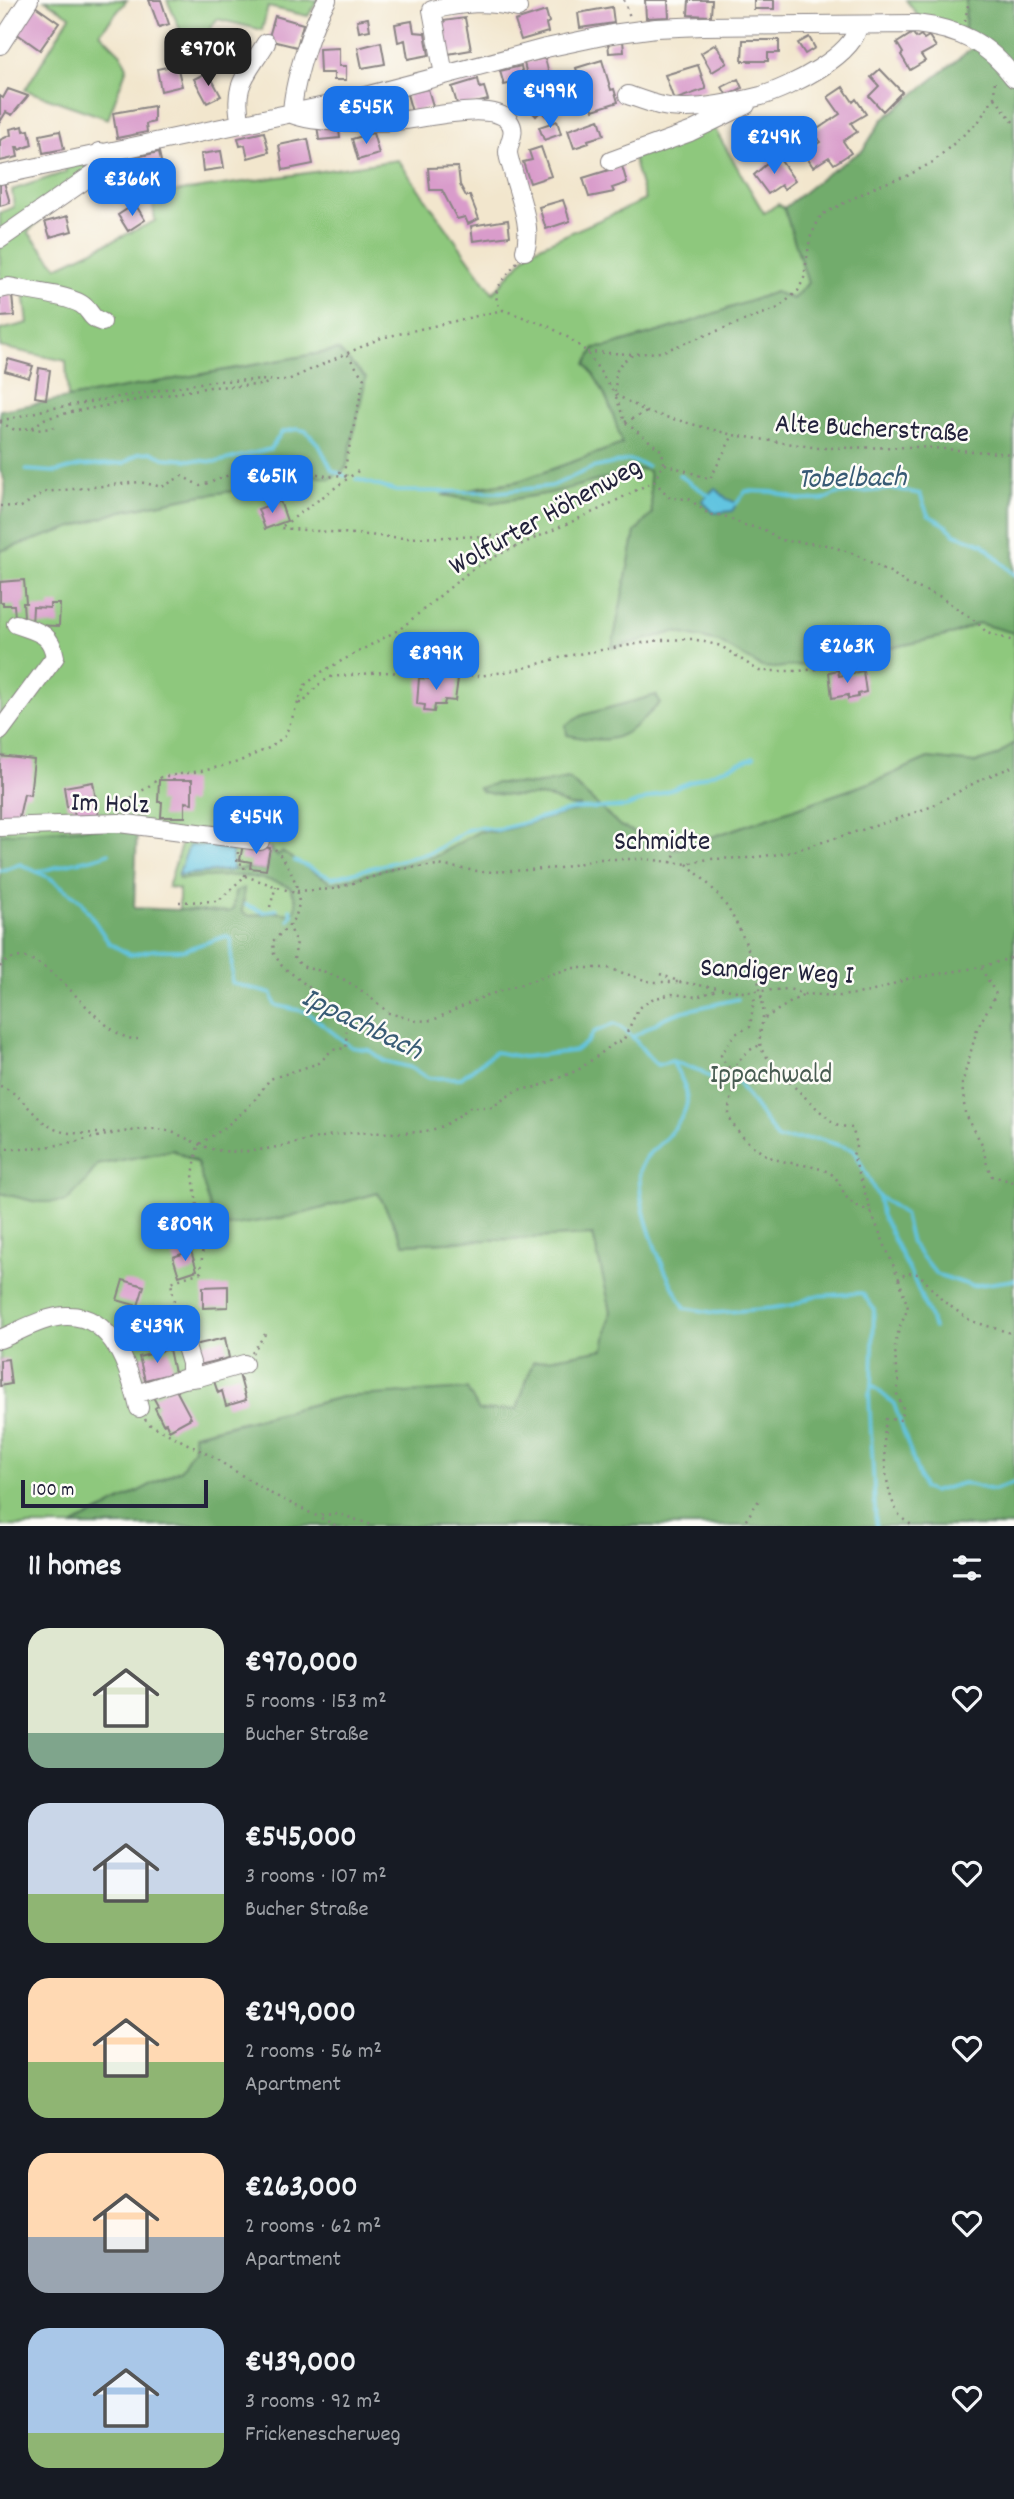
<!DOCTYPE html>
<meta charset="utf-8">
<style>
:root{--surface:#171b24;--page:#242831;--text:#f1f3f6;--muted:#9ea1a6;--accent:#1a73e8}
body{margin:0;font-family:Dekko,sans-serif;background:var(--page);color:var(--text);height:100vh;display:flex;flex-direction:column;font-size:26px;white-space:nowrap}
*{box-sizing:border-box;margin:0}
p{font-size:23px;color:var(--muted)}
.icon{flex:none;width:38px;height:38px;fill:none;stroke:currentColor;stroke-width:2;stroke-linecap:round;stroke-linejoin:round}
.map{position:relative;height:1526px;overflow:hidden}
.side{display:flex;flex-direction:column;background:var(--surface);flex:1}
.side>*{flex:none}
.scale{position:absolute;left:21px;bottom:18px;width:187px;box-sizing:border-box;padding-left:7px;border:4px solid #22223b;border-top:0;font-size:19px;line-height:24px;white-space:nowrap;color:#22223b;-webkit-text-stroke:5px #fdfcf7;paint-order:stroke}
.price{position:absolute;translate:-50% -60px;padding:0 16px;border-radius:14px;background:var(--accent);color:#fff;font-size:23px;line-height:46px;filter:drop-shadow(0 2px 4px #0008)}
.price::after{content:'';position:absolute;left:50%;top:42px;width:21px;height:16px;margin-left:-10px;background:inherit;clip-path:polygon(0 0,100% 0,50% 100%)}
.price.selected{background:#222;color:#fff}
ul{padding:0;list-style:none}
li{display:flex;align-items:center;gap:21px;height:175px;padding:0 28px}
li span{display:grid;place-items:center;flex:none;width:196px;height:140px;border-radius:21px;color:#555}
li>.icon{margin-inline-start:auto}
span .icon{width:84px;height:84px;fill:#fffc;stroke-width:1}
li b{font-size:30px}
h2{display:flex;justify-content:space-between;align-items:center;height:84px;padding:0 28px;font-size:30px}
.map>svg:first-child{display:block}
</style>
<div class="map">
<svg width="1014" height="1526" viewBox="0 0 1014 1526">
<rect width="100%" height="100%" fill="#fdfcf7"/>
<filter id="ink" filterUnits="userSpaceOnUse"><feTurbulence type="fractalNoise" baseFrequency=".0143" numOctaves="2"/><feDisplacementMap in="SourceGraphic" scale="14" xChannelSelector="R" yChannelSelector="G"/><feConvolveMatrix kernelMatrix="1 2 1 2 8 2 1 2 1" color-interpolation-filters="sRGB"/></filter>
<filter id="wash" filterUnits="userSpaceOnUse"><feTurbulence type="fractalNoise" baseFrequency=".00686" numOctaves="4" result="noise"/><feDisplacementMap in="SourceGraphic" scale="28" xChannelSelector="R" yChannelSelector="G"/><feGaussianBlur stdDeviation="1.57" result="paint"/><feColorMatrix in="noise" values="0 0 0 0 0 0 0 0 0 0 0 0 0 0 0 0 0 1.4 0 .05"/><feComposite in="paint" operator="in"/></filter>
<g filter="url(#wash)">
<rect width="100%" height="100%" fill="#f2e6cd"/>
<path fill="#8ec87d" stroke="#58755c" stroke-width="2" d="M45,0h82l-27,33 21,21 6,13 -19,52 -83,-29 45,-74z
M167,0h151l-10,16 -40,-9 -6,23 -45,-11 -25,37z
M906,0h60l-1,30 -44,-10z
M713,126l51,87 14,-9 6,4 24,75 -15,16 -18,-7 -90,32 -78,23 -12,1 -9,16c20,27 27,49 37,80l-104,37 -41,6 12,16 61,-10 90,-24 8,2 3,43 -17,18 -22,116 62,-16 44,10 43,25 61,-4 131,-29 24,-11 36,10v110l-17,13 -23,7 -46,-5 -47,21 -207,71 -54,-24 -51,-47 -35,6 -37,-2 -9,10 26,3h23l15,2 17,8h11l-2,4 -81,22 -17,-1 -44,25 -104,27 -50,-30 -16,17 -16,-2 -18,2v-24h-43l-10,32c41,-2 71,-7 111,9l6,13v9l-6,5 -15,-2 -26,4 -7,-4 2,-11 -15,11 -50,-1v-22l-11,-2 17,-55 -185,2v-283l122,-40 74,-15 90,-12 21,-10 30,-124 -269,48 -2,-37 -66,-14v-17l28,-7 -5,-38 -23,5v-77l14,-6 -2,-17 54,-18 -1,-8h31l-68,68 29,35 98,-46 -3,-26 246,-35 95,133 38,-43 114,-50 -12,-42z
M173,1150l121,66 84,-23 27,51 188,-9 18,76 -7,38 -71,13 -16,47 -38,2 -137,-14 -149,37 1,14 -13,21 -94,50 -15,7h-72v-333l37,9 49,-21 11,-16z"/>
<path fill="#72ac6c" stroke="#4a6754" stroke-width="2" d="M966,0h48v633l-36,-10 -24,11 -132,29 -47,5 -13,-1 -43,-25 -44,-10 -63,16 23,-116 17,-18 -3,-43 -8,-2 -90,24 -61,10 -48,-8 77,-14 103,-37c-9,-32 -16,-53 -36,-80l9,-16 12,-1 78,-23 90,-32 18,7 15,-16 -24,-75 41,-33 38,-25 19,-30 100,-80 -17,-10z
M338,350l28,28 -20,90 -16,11 -24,-5 -20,10 -90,12 -74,15 -122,40c0,-9 0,-20 0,-29 2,-17 11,-36 0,-51v-61z
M656,695l4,8c-35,35 -43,43 -93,32l-1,-10 17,-10z
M1014,743v783h-942l109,-57 13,-21 -1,-13 149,-38 125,-8 12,22 38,-2 16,-47 71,-13 7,-38 -18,-76 -189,9 -26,-51 -84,23 -78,12 -19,-66 -24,-12 -76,15 -11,16 -20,21h-29l-37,-9v-359l104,-7 33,5 -3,76 95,4 4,-3 2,-17 9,-4 -2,24 7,4 26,-4 14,2 7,-5v-9l-6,-13c-40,-16 -70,-11 -111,-8l-1,-4 72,-7 16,2 4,-22 7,8 5,-4 50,31 104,-27 44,-25 17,1 81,-22 2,-4h-11l-17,-8 -15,-2h-23l-26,-3 -7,-2 -2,-3 18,-5 37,2 35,-6 51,47 54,24 207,-71 47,-21 46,5 23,-7z"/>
<path fill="#62c4e0" stroke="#42738e" stroke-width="2" d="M715,488l12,11 10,4 -5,8 -18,2 -12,-12z
M189,846h43v24l-54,5z"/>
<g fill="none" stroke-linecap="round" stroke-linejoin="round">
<path stroke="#62c4e0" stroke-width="3.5" d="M26,470l30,2 24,-6 44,-3 16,-10 11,-1 13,6 53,4 53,-13 12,-17 15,-3 9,2 13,14 13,25 13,6
M679,475l31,21
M356,479l40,12 104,1 52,-6 40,-18 37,-8 18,6
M736,504l10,-13 27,1 26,8h24l13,-6 60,-5 24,5 8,21 16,9 11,10 28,10 31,31
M295,861l37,17 100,-26 35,-22 12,-3 18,3 78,-21 51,-2 128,-50
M0,871l20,-7 30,14 31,23 28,42 21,12 23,-5h31l42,-14 5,3 1,44 40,11 3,11 32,7 44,35 18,3 15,11 25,6 20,11h32l34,-26 28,5 52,-6 12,-9 7,-10 20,-8c21,9 27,27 43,41l15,-4c6,12 16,26 15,41 -2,15 -18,34 -29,44 -8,6 -17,15 -18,26 -3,41 24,102 45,136l31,5 56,-5 21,-3 21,-9 48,-3 12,16 -2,76 22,19 29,84 9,4 31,-9 30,7 21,-7
M38,871c12,-1 21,-5 33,-8 13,-3 25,-4 38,-10
M246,905l18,7 13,-3
M289,920l3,-6 -2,-5
M633,1037l33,-20 18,-6 54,-12
M672,1061l29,10 10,7 25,2 42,59h41l35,11 23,45 27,19 7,29 25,31 36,12 42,-6
M878,1195l3,19 34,68 19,46
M872,1385l-3,10 7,131"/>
</g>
<g id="blocks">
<path fill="#d99ccb" d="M149,0h12l8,24 -10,3z
M645,0h23l1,17 -23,1z
M689,0h23l-1,16 -23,-1z
M754,0h20v9h-20z
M35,6l24,17 -19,27 -24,-17z
M612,7l2,16 -34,5 -2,-15z
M546,11l3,11 -3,2 2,8 -27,8 -6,-19z
M275,16l28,8 -6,23 -29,-7z
M368,18l2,12 -11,2 -2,-12z
M465,18l6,32 -23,4 -5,-33z
M412,21l2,11 11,1 4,22 -21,4 -3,-19 -7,2 -3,-18z
M913,33l3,5 5,-3 3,4 5,-3 7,11 -15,8 4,6 -15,9 -9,-15 2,-2 -6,-10z
M230,36l18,10 -12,22 -18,-10z
M809,37l6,11 -10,6 -7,-11z
M623,40l1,12 -15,1 -1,-11z
M743,40h36v13h-11v8h-26z
M381,42l4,22 -23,4 -4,-20z
M716,44l11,19 -15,9 -11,-19z
M339,48v18h7v14h-12v-7h-14l-1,-24z
M545,58l4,16 -21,5 -4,-16z
M602,60l9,30 3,-1 4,13 -25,8 -5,-16 -4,1 -8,-27z
M177,65l5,21 -21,5 -4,-22z
M698,65l8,24 -32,11 -9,-25z
M521,66l3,14 -20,5 -4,-14z
M880,69l22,23 -19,19 -14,-15 10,-10 -8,-9z
M208,72l13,24 -14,7 -13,-24z
M478,79l2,9 4,-1 4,13 -30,7 -6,-20z
M738,79l4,9 -15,8 -5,-9z
M541,85l18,18 -13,13 -5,-5 -5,5 -13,-14z
M843,87l10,15 3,-3 10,15 -15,9 6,9 -14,9 8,12 -17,11 -5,-7 -16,10 -9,-14 16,-11 -7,-10 27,-18 -12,-17z
M8,89l20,7 -16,19 -6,-3 -6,10v-26l3,2z
M428,89l5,17 -21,6 -5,-18z
M154,106v16l-8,2 1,8 -30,6 -4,-25z
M599,119l5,16 -16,5 1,3 -15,5 -6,-18z
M557,121l4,13 -17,6 -5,-13z
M338,122l2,16 -21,2 -2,-15z
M23,126l1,5 5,-1 3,15 -13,5 -1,-3h-2l2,10 -18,4v-21l11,-5 -1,-6z
M60,131l4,18 -21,4 -3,-18z
M264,132l5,20 -21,6 -3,-13 -5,1 -2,-8z
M373,133l6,21 -21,6 -6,-21z
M308,139l5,25 -30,6 -4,-25z
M541,147l10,29 -21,7 -7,-21 9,-2 -3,-9z
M221,151l3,17 -21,3 -2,-17z
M159,152l4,19 -32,7 -4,-19z
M777,155l18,26 -11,8 -3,-4 -13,9 -14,-19z
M622,166l5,17 -15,5 2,4 -25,5 -6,-19z
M458,167l2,18 6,11h4l9,23 -11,5 -3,-7 -8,2 -15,-29h-12l-2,-22z
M4,182l6,21 -10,3v-22z
M563,200l7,21 -24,8 -7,-22z
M135,204l10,16 -17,11 -10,-16z
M68,216l4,15 -22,6 -5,-15z
M508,220l2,16 -37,5 -2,-15z
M12,295l2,21 -14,1v-21z
M8,359l25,7 -4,12 -24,-7z
M39,368l11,2 -4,29 -11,-2z
M280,501l7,20 -22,8 -7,-20z
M24,580l2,23h-3l1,13 -9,1 -1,-12h-11v-3h-3v-20z
M50,604h10l-1,22 -27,-1 1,-18 17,1z
M838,670l1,6 24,-5 3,21 -8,2v3l-10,2v-4l-16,3 -3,-26z
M434,676l24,3 -3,22 -10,-1 -1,5h-9l-1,7 -10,-1 1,-6 -8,-1 2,-26 14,1z
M0,756l34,4 -4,35 -6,-1 -7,32 -17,-3z
M159,780h33v23l-7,-1v15h-24l1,-15h-4z
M93,782l6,36 -23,4 -3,-16 -6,1 -3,-20z
M243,844l27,4 -4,22 -16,-2 1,-6 -11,-2z
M191,1251l6,19 -18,6 -6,-19z
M123,1280l21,6 -6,20 -21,-6z
M228,1286v21l-25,1v-21z
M225,1338l4,20 -30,7 -5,-20z
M169,1349l5,24 -29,7 -6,-23z
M8,1359l3,25 -11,2v-26z
M239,1374l7,26 -20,6 -4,-15 -4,2 -4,-12z
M174,1386l17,32 -22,12 -3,-7 -3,1 -8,-16 3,-2 -5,-9z"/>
</g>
</g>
<g filter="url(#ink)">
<use href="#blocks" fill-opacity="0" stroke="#8a8484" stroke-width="2"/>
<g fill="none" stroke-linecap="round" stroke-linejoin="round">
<g stroke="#8a8484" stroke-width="20">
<path id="minor" d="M327,0c-16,25 -34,84 -35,114 23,10 85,9 112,6 23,-2 88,-19 105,1 8,11 0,19 -1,31 0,6 4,15 5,20 6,24 20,55 12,79
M0,45l29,-45
M444,75l-12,-65c30,-7 56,-10 86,-2
M628,95c20,7 37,14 58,13 25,0 51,-6 75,-12 27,-8 95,-41 97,-71
M241,124c-9,-40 5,-48 25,-81
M611,161l79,-29 56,-27
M0,175l339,-72 207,-55 66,-14 44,-6 47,-2 213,-2c43,5 72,19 98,54
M0,239l102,-71 -2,-16
M0,289l9,-2c19,4 57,8 72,17 10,6 8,14 21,18
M0,731l55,-74c-4,-25 -18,-25 -39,-33
M0,827l119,-4 141,18
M178,1321l13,42v15
M0,1339c20,-8 45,-23 67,-23 47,-1 63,55 72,92
M136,1394l47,-15 16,-2 45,-13"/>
</g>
<path stroke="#8a8484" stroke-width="2.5" stroke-dasharray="2 5" stroke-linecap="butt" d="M624,0l6,17
M965,21l4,-21
M995,98l19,25
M517,262l-16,20 -5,11 1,10 6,7 45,16 21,12 18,14 28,42 32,18 86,23 86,13 98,-1 97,7
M587,352l45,2
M0,421l48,-12 164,-28 76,-1 93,-42 122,-28
M0,422l15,8 17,-2 12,-9 27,-7 139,-25 52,-2 9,-3
M625,422l22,-10
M32,428l4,2 22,-3
M665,464l45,15 23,-44
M358,471l-78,57 124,10 135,-3
M654,481l16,17 19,1 21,16h12l22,10 19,4 18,11 46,5 25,8 40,20 15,11 32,12 39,27 9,10 27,8
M0,506l21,1 24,-15 95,-10 22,5 20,-11 18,10 37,-14 -1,16 50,-6 24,-10 20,5 6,-2 13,2 -9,-5 5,-5 19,-88 -17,-25
M299,703h4l14,-17 13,-9 53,-5 96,4 38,-6 49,-14 94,-16 33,-1 28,7 38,25h40l36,-4
M120,807l41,-30 46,-7 31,-8 31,-14 16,-12 20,-51 18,-14 77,-42 71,-59 31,-17 98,-44 54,-28 10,-18 -2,-12 -37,-29 -10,-28 1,-22 6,-10 12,-8 27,-2 117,-44 20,-17 6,-13 6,-40 11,-23 58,-30 28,-9 26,-14 46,-41 15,-24 1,-19
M238,852l-1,11 7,1 1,12
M671,863l12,-27
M687,864c14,13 29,26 40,43 18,28 32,67 36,100 2,14 -6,27 -2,41 3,11 64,70 75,76 4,2 11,3 16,4l5,16 -4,11 18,57 28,67 7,-6 13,1 24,27 28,20 43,13
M245,876l53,18
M297,891l37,-2 64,-20 40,-4 45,7 28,-1 49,-3 39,-9h46l42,5 21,-5 40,-1 39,-5 107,-33 36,-13 50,-27 34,-14
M179,902l39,-1 27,-25
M270,907l6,-21
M290,924l3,13 4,5 -3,17 12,9 17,3 22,9 20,13 24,20 28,8 16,-1 52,-24 86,-28h37l43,14h29
M0,967c40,-44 96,76 138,72
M981,968l15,26 -19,35 -15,55 3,29 17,31 5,21 5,11 22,6
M660,974l20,8 64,10 45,-3 15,5 36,2 31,-4 36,-13 74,-12 33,-10
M762,997l-8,3 -4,27 -15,7 -14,21c2,9 11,13 14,22 2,10 -5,22 -6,31 -3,20 32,48 49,52 13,4 42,6 52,13 9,6 10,13 15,22 5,9 17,13 26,17
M765,1018l39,-24
M731,1070l17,-19 12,-6
M0,1086c24,8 34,35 57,44 15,6 39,2 56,3
M0,1148c47,6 100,-16 148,-19 31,-2 45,19 75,22 44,4 83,-14 126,-18 25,-2 62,3 85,-4 15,-4 24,-13 36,-22h22l25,-17 20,-3 41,-17 37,-27 8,-2 15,-32 14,-10 20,-5 25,3 22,-8
M899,1279l9,29 -9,21 -4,16 1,25 3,9 -2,15 6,14 -2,12 -15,-1c-4,26 -2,75 14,97 3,4 9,7 13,10
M175,1308l-4,-26 30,-10 3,-45 -7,-21 -4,-31 5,-30 25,-16 21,-18 10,-10 16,-22 49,-16 13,-13 14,-2 1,-31 -65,-51 -8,-12 -1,-13c8,-8 18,-16 23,-26 9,-22 -7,-51 -22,-67
M252,1353l16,-23
M145,1419l2,4 64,33 59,37 67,33
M321,1515l18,-1 36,12
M742,1526l19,-29"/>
<use href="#minor" stroke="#fff" stroke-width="18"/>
</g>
</g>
<g text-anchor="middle" stroke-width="5" stroke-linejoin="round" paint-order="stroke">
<g font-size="28" fill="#22223b" stroke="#fdfcf7">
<text transform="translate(872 426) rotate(3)" y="10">Alte Bucherstraße</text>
<text transform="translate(544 514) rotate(-29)" y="10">Wolfurter Höhenweg</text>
<text transform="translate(110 801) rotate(2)" y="10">Im Holz</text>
<text x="662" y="849">Schmidte</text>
<text transform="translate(777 969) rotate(3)" y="10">Sandiger Weg I</text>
</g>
<g font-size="28" fill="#485c52" stroke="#fdfcf7">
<text x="771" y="1082">Ippachwald</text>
</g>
<g font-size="30" font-style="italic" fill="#385b75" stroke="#fdfcf7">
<text transform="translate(852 476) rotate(-1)" y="10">Tobelbach</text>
<text transform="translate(363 1022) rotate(26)" y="10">Ippachbach</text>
</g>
</g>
</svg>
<div class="scale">100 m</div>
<b class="price selected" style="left:208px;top:88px">€970K</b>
<b class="price" style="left:550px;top:130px">€499K</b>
<b class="price" style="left:366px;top:146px">€545K</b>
<b class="price" style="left:774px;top:176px">€249K</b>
<b class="price" style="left:132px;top:218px">€366K</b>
<b class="price" style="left:272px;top:515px">€651K</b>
<b class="price" style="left:847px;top:685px">€263K</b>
<b class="price" style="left:436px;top:692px">€899K</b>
<b class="price" style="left:256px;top:856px">€454K</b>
<b class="price" style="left:185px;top:1263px">€809K</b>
<b class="price" style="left:157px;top:1365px">€439K</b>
</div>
<section class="side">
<h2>11 homes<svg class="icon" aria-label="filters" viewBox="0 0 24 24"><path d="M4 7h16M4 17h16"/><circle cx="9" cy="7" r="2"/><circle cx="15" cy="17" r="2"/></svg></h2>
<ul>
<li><span style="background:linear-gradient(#dfe7d0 75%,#7fa58c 0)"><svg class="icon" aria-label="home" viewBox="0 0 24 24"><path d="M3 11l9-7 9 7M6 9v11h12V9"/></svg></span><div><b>€970,000</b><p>5 rooms · 153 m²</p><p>Bucher Straße</p></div><svg class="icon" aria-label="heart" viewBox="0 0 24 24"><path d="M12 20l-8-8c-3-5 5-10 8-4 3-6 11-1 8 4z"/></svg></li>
<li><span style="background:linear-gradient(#c9d6e8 65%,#8fb573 0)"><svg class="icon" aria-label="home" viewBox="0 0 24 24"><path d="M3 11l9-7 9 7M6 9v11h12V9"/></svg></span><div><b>€545,000</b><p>3 rooms · 107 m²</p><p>Bucher Straße</p></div><svg class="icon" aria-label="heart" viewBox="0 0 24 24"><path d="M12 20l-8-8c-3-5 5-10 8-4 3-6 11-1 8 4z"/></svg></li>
<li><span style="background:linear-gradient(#ffd9b3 60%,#8fb573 0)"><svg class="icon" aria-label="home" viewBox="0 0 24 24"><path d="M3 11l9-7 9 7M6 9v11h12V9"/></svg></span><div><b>€249,000</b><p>2 rooms · 56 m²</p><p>Apartment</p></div><svg class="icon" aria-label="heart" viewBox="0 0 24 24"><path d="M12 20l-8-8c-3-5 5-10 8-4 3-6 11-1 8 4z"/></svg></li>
<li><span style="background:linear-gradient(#ffd9b3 60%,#9aa5b1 0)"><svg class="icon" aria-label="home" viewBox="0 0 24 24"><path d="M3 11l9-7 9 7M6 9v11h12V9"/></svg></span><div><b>€263,000</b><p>2 rooms · 62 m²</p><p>Apartment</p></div><svg class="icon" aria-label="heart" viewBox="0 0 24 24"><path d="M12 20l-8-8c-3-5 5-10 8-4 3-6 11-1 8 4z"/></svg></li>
<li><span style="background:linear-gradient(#a9c7e8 75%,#8fb573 0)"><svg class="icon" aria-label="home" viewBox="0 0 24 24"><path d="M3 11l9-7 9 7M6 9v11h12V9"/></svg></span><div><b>€439,000</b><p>3 rooms · 92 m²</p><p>Frickenescherweg</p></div><svg class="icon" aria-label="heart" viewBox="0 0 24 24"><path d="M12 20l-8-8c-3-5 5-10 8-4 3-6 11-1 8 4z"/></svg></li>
</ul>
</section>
